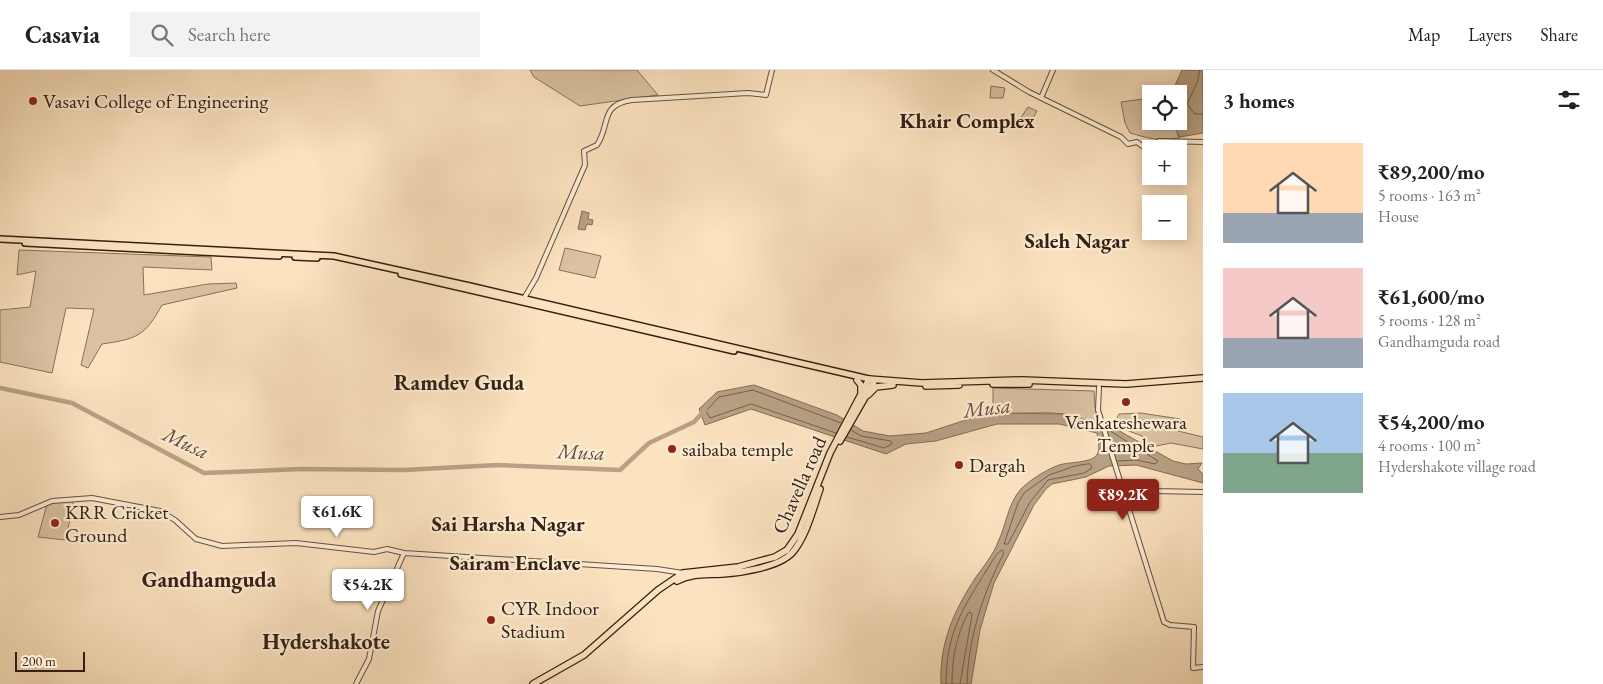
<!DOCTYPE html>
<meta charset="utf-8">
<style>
:root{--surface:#fff;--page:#f2f2f2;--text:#222;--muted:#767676;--line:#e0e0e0;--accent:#8f2418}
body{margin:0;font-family:"EB Garamond",serif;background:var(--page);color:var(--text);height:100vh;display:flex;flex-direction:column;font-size:19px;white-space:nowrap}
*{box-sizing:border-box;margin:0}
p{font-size:16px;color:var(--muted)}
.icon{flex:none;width:28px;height:28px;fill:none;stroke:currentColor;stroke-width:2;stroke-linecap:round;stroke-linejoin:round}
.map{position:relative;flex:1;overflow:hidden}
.sheet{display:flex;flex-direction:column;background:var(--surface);width:400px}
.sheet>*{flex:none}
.tools{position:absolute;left:1142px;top:15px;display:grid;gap:10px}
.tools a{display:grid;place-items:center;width:45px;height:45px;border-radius:0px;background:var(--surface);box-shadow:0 2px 12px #0003;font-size:25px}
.scale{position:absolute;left:15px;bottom:12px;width:70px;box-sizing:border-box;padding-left:5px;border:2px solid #352012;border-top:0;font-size:14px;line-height:18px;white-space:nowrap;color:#352012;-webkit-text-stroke:4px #fdedd6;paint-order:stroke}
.price{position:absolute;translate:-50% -42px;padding:0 11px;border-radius:5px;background:#fff;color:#222;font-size:16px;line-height:32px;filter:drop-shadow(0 1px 2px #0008)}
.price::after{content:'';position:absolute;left:50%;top:30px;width:15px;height:11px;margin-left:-8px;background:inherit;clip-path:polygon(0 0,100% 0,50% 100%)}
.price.on{background:var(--accent);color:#fff}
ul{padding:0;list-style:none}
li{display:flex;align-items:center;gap:15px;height:125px;padding:0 20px}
li span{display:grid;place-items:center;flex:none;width:140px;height:100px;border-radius:0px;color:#555}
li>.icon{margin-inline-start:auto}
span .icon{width:60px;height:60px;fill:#fffc;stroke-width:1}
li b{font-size:21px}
h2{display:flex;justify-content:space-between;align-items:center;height:60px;padding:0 20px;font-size:21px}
header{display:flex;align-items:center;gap:30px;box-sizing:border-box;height:70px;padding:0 25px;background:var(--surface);border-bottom:1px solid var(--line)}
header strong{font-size:24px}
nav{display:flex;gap:28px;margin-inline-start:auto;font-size:18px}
.search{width:350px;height:45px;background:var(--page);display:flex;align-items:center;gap:12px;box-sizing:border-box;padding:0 18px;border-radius:0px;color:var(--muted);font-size:19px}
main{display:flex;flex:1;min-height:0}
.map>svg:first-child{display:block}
</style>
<header>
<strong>Casavia</strong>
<div class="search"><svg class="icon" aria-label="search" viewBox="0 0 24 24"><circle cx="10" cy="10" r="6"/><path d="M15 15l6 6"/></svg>Search here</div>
<nav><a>Map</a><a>Layers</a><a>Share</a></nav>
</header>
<main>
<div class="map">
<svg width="1203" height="614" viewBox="0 0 1203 614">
<rect width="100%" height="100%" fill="#fce3c0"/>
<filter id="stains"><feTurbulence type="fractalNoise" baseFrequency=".004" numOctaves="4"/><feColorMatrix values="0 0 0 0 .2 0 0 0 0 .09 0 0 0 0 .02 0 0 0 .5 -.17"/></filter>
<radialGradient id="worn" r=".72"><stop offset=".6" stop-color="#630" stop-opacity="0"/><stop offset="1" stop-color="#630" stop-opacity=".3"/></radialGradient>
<path fill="#dac2a2" stroke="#88715a" d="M530,0h107l21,25 -78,11 -46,-29z
M991,16l14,2 -2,10h-13z
M1151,28v23h27v15l2,1c-17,6 -32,1 -50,-4l-5,-10 -4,-21z
M1028,37l9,4 -8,14 -9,-6z
M565,178l36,8 -6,22 -36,-8z
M19,180l192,7 1,13 -69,-3 1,28 64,-11 28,-1 1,5 -75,17c-17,31 -25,34 -60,39l-14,24 -7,-3 13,-56 -28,-1 -14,65 -52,-11v-52l30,-3 6,-36 -19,4z
M993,318l101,3 1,16 3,14c-12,1 -22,-5 -34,-7 -22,-3 -47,1 -71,-2z
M1141,343l39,6 -2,12 25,6v12l-32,-6 -20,4 -4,-2 -5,-9 -29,-11 6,-11z
M59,431h12l3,3 -9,36 -27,-3 9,-33z"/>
<path fill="#b8a185" stroke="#846d57" d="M1182,0h21v63l-23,4 -4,-6 4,-16 -1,-21h-11l5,-4z
M582,141l7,2 -1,6 5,1 -1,5 -5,-1 -2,6 -7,-1z
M754,315l83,30 26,16 27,5 36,-3 61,-20 76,1 33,10h11l66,37 13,3 16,-1 -4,6 5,5v9l-67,-18 -27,1 -23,11 -34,7 -6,5 -12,16 -40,78 -14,47 -9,54h-30c-2,-40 13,-74 35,-107 8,-11 17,-22 22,-35 8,-16 10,-39 23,-53 10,-10 25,-19 38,-24 9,-3 31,-2 37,-9 5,-6 2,-15 1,-23l-38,-9h-62l-61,17 -30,3 -20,10 -135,-45 -46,16 -6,-16 18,-17z"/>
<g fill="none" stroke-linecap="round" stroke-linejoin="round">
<path stroke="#76604c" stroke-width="1" d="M1200,0l-3,13 -10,21 8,10h8
M1107,359l51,32 -3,3 -18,-4 -20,1
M836,363l-85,-29 -41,14 -4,-7 13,-14 34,-7 88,33
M847,367l37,11 8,-4 -1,-3 -30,-5 -10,-6
M1090,394l2,4 -8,5 -36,7 -18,22 -22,42h-4l14,-41 6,-10 25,-18 26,-9z
M946,614c0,-50 16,-75 42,-116 4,-6 8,-15 14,-18l2,3c-21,40 -36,86 -37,131
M952,614c0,-26 4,-47 16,-71l2,-1 2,3 -12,69"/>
<path stroke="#b8a185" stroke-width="4.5" d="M0,318l72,15 132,70 98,-4 102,1 93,-5 123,5 29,-27 45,-21 11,-12"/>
<g stroke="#67513e" stroke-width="6">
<path id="tertiary" d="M993,0l36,22 92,45 7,7 9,-2 5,4 18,-4
M1041,28l12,-28
M1159,71l44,1
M523,230l13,-22 49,-113 -1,-14 13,-6c14,-21 2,-40 35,-45l116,-7 18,2 6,-25
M1099,317l-1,23 66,212 6,3 24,2 -1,41 10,-1
M1122,414l33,7 48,1
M0,447l19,-2 33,-14 40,-3 68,13 15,9 21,19 26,7 74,-3 78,9 13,-3 17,4 253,16 26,4
M356,614l13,-25 9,-48 26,-58"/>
</g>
<g stroke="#352012" stroke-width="8">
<path id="primary" d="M0,169l334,17 136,30 399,93
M25,173l254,13
M295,187l22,1
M401,204l333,77"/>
</g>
<g stroke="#352012" stroke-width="8">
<path id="trunk" d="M857,310l4,5v8
M993,314h36
M926,316l33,-1
M868,325l8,-8 17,-2
M840,371l35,-61
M677,511c14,-8 30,-6 45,-7 19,-1 57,-7 70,-21 14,-16 21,-44 28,-64
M533,614l51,-29 74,-65 25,-17 55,-6 37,-10 12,-7 11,-16 32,-81 39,-74 53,4 100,-3 104,4 77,-6"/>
</g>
<use href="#tertiary" stroke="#fdedd6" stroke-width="4"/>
<use href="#primary" stroke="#fce3c0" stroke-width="5"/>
<use href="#trunk" stroke="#fce3c0" stroke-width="5.5"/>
</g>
<g fill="#8f2418" stroke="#fdedd6" stroke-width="2">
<circle cx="33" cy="31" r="5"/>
<circle cx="1126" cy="332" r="5"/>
<circle cx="672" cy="379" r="5"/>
<circle cx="959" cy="395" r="5"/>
<circle cx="55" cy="453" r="5"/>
<circle cx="491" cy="550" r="5"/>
</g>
<g text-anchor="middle" stroke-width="4.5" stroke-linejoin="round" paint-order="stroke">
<g font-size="20" fill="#352012" stroke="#fdedd6" text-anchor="start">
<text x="43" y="38">Vasavi College of Engineering</text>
<text x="1126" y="359" text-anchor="middle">Venkateshewara<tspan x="1126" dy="23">Temple</tspan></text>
<text x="682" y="386">saibaba temple</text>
<text x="969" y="402">Dargah</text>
<text x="65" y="449">KRR Cricket<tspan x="65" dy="23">Ground</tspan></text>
<text x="501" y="545">CYR Indoor<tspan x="501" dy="23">Stadium</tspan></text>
</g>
<g font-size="20" fill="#352012" stroke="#fdedd6">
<text transform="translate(799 415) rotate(-66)" y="7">Chavella road</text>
</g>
<g font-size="21" font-weight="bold" fill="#352012" stroke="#fdedd6">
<text x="967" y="58">Khair Complex</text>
<text x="1077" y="178">Saleh Nagar</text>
<text x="508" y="461">Sai Harsha Nagar</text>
<text x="515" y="500">Sairam Enclave</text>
</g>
<g font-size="21" font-style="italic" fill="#634d3a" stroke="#fdedd6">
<text transform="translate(987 338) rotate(-7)" y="7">Musa</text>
<text transform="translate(186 373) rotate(25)" y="7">Musa</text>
<text transform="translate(581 382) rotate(2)" y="7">Musa</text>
</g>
<g font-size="22" font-weight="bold" fill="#352012" stroke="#fdedd6">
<text x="459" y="320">Ramdev Guda</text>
<text x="209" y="517">Gandhamguda</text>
<text x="326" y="579">Hydershakote</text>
</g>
</g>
<rect width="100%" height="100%" filter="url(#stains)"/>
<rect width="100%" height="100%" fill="url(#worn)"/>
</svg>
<div class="tools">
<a><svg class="icon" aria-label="locate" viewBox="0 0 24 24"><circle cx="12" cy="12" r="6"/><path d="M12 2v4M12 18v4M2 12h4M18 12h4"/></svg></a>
<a>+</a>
<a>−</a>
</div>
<div class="scale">200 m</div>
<b class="price on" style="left:1123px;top:451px">₹89.2K</b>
<b class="price" style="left:337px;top:468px">₹61.6K</b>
<b class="price" style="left:368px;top:541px">₹54.2K</b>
</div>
<section class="sheet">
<h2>3 homes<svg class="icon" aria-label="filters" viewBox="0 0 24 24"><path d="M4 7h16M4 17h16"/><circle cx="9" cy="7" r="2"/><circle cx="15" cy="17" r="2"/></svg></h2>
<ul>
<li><span style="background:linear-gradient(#ffd9b3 70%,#9aa5b1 0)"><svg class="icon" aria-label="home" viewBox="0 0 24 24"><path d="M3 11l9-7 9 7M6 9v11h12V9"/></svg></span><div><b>₹89,200/mo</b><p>5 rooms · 163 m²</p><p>House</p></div></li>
<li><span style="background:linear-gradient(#f6c9c9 70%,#9aa5b1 0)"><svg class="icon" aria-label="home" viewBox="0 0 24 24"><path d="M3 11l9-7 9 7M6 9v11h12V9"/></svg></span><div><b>₹61,600/mo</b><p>5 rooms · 128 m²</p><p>Gandhamguda road</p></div></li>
<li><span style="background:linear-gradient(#a9c7e8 60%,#7fa58c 0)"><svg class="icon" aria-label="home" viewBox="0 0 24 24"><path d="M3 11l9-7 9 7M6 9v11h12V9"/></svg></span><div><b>₹54,200/mo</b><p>4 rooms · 100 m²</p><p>Hydershakote village road</p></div></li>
</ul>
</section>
</main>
